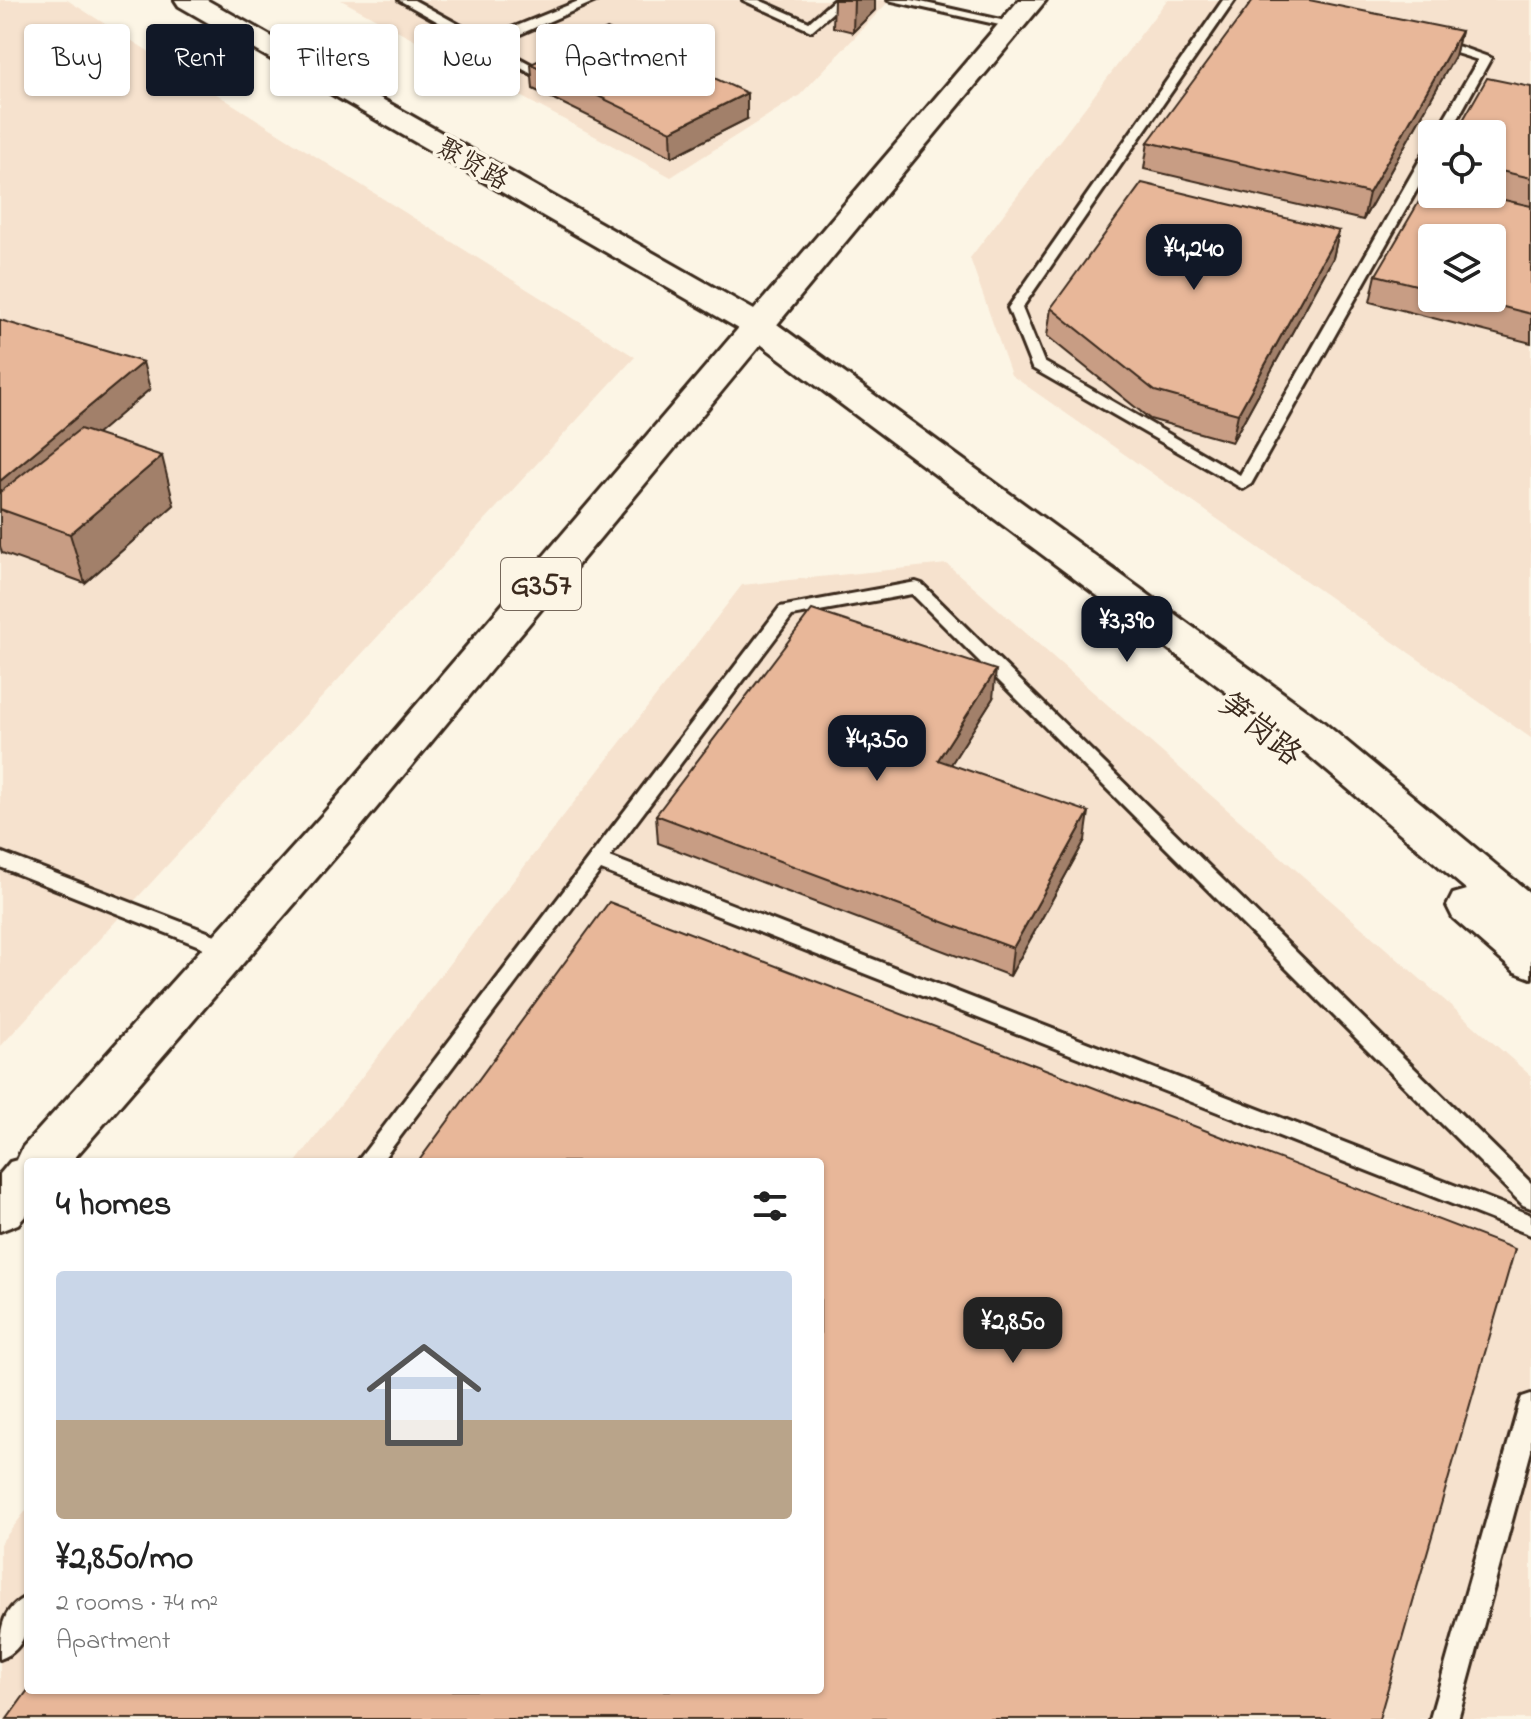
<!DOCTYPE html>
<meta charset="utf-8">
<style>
:root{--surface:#fff;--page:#f2f2f2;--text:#222;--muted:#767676;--accent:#111827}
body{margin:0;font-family:"Indie Flower","LXGW WenKai TC",sans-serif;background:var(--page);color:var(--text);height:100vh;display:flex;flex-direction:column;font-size:30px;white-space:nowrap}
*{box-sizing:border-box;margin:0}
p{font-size:26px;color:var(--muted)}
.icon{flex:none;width:44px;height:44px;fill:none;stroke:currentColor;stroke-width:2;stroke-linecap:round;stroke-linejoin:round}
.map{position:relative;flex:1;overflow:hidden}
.details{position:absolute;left:24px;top:1158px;width:800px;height:536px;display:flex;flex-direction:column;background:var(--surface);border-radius:8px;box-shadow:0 2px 6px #0004}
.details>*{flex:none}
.banner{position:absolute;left:24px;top:24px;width:800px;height:72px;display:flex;gap:16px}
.controls{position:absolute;left:1418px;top:120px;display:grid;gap:16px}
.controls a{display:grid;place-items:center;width:88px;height:88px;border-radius:8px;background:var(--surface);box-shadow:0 2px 6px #0004;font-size:40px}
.price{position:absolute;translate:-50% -68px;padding:0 18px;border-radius:16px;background:var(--accent);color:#fff;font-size:26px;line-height:52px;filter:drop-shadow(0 2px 4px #0008)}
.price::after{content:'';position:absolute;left:50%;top:48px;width:24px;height:18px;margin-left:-12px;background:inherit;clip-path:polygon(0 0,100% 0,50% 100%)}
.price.current{background:#222;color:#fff}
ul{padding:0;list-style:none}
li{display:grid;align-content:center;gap:16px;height:424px;padding:0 32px}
li span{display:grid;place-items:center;height:248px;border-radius:8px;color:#555}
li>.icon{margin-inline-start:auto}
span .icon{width:144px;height:144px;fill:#fffc;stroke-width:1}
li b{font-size:34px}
h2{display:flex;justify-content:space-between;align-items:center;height:96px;padding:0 32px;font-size:34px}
.tag{padding:0 28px;border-radius:8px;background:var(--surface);box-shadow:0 2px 6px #0004;font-size:28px;line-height:72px}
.tag.current{background:var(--accent);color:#fff}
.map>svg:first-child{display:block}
</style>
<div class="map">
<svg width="1531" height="1719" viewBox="0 0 1531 1719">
<rect width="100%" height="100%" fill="#fcf5e5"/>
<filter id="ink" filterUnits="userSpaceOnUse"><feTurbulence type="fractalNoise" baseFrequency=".0125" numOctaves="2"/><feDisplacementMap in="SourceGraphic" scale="16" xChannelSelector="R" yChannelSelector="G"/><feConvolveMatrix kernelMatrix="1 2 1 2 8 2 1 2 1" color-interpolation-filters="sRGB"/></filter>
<g filter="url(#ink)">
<path fill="#f6e2ce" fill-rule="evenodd" d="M0,0h67l568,357 -635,690z
M341,0h549l-90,95 -129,82z
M1167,0h364v738l-520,-363 -41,-117zM1432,134h60v60h-60zM1432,238h60v60h-60z
M947,564l584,512v643h-1531v-175l28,-36v182h792v-528h-524l446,-577z"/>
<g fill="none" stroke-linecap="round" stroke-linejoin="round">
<g stroke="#3b2a1e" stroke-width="6">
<path id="service" d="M399,0h15l71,39 96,-39h17l-103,45 54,29 1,3 -6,4z
M743,0h16l50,22 25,-22h13l-36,31z
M888,0h24l107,24 -6,4z
M1223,0h12l-213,308 22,54 196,113 185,-324 7,-4v16l-181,321 -8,5 -211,-121 -24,-60z
M1427,38h8l56,20 -42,76h-14l43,-74 -51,-16z
M916,582l6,2 609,599v25l-8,-3 -611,-611 -120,22 -182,241 921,358v20l-930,-365 -220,292h-24l423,-555z
M0,852l236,91 3,6 -3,6h-14l-222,-88z
M1531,1394v57l-73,268h-28l89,-314 3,-8z
M28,1596c0,27 1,52 -28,63 0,-26 0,-51 28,-63z"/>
</g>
<g stroke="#3b2a1e" stroke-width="6">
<path id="secondary" d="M175,0h32l563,319 553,403 208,172v84l-16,-6 -62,-54 -6,-12 6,-12 14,-4 -174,-148 -547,-409 -567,-327z"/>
</g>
<g stroke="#3b2a1e" stroke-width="6">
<path id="trunk" d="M1019,0h27l-692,835 -283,327h-43v51l-10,11 -18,7v-57l10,-12 7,-2 6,-13 301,-334z"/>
</g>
<use href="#service" fill="#fcf5e5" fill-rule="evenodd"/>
<use href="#secondary" fill="#fcf5e5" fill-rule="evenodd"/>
<use href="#trunk" fill="#fcf5e5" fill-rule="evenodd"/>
</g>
<path fill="#c89d84" stroke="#3b2a1e" stroke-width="2" fill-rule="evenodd" d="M834,0h41v10l-22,22 -20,-5z
M1461,31l-6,25 -92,164 -219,-51 4,-27z
M531,64l216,55 -75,38 -139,-68z
M1531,87v256l-161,-41 6,-27 56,-81h60v-60zM1432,238l60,60h-60z
M1339,231l-6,27 -101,184 -82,-23 -103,-83 4,-28z
M0,320l150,69 -53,45 77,71 -89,78 -83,-30 -2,-7z
M993,698l-42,66 134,76 -75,136 -352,-133 -2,-28z"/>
<path fill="#a2806b" stroke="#3b2a1e" stroke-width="2" d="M854,0h21v10l-22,22z
M1461,31l-6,25 -92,164 6,-27z
M747,93v26l-75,38 -1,-26z
M1339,231l-6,27 -101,184 6,-28z
M143,362l7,27 -144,123 -6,-3v-28z
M162,456l12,49 -89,78 -15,-49z
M996,670l-3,28 -57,90 2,-28z
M1089,812l-4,28 -75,136 3,-28z"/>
<path fill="#e8b799" stroke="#3b2a1e" stroke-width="2" d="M1253,0h56l152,31 -92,162 -221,-51z
M607,29l140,64 -76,38 -140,-67z
M1487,78l44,9v91l-39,-9v-35h-37z
M1142,183l197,48 -101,183 -83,-23 -104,-83z
M1430,183h2v11h46l53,12v108l-63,-16h24v-60h-60v51l-56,-14z
M0,320l143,42 -143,119z
M80,429l82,27 -92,78 -70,-25v-17z
M812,610l184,60 -58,90 151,52 -76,136 -357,-133z
M609,902l906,347 -136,470h-1372l21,-29h792v-528h-402z"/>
</g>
<g text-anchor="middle" stroke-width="7" stroke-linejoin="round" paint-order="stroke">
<g font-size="26" fill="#3b2a1e" stroke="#fcf5e5">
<text transform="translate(473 163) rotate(30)" y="9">聚贤路</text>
</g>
<rect fill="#fcf5e5" stroke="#75675a" stroke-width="2" x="501" y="558" width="80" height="52" rx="6"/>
<g font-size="30" font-weight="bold" fill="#3b2a1e">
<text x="541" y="594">G357</text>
</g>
<g font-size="32" fill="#3b2a1e" stroke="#fcf5e5">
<text transform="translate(1261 728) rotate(39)" y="11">笋岗路</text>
</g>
</g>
</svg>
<div class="controls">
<a><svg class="icon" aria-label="locate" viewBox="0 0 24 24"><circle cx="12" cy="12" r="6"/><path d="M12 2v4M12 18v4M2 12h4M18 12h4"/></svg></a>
<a><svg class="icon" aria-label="layers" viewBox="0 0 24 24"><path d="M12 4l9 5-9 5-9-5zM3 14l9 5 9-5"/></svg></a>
</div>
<b class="price" style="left:1194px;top:292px">¥4,240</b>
<b class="price" style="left:1127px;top:664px">¥3,390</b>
<b class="price" style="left:877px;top:783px">¥4,350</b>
<b class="price current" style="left:1013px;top:1365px">¥2,850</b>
<div class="banner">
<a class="tag">Buy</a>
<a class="tag current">Rent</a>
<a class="tag">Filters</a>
<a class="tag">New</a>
<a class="tag">Apartment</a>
</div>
<section class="details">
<h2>4 homes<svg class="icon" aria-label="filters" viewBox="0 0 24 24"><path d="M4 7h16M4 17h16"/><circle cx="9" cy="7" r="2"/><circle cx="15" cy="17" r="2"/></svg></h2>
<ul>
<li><span style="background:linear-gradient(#c9d6e8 60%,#b9a48a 0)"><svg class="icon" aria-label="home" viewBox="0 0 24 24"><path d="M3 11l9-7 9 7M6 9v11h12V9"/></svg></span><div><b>¥2,850/mo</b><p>2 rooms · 74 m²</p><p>Apartment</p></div></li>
</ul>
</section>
</div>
